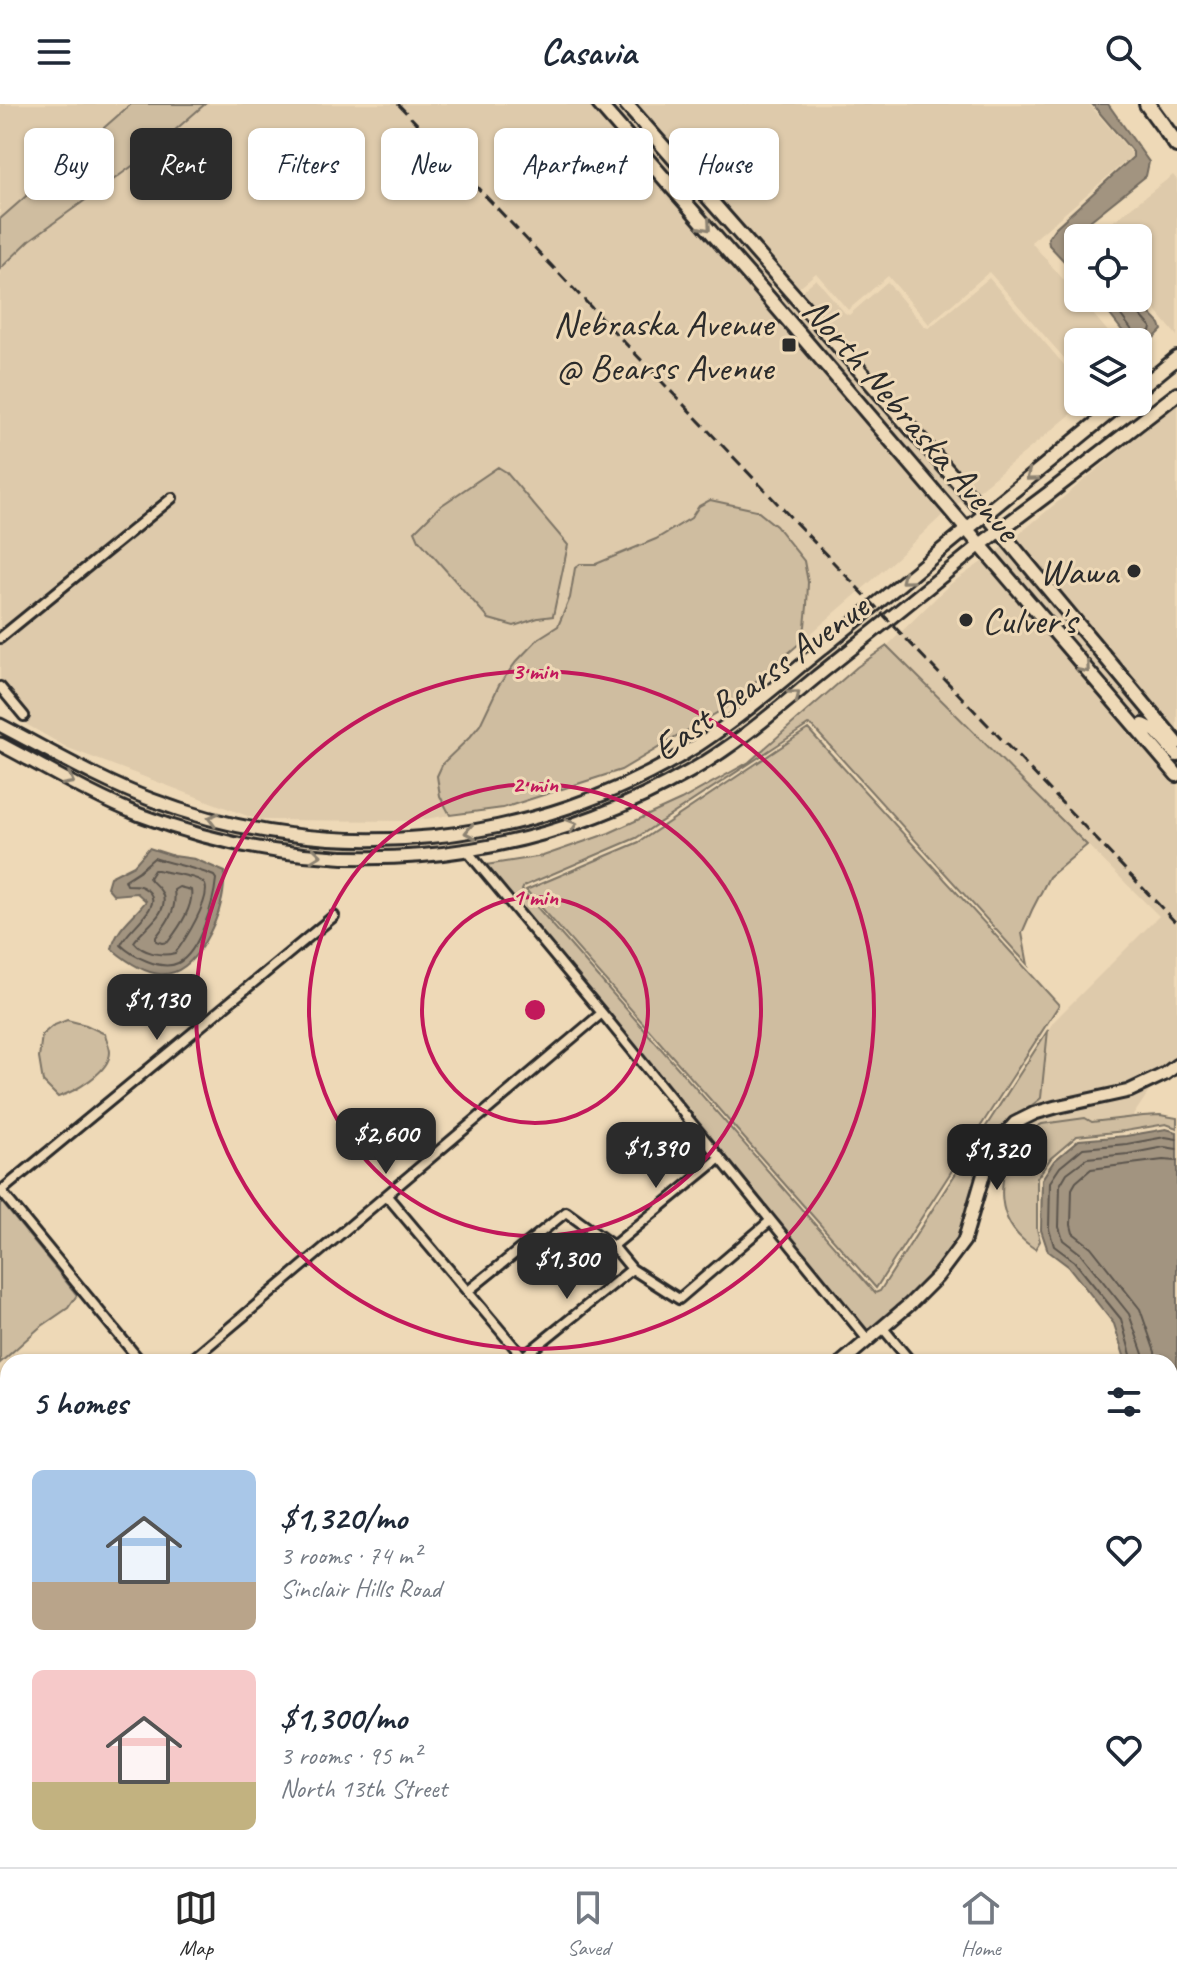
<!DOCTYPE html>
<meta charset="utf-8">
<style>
:root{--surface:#fff;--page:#f6f6f7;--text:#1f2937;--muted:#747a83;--line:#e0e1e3;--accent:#2b2b2b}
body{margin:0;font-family:Caveat,sans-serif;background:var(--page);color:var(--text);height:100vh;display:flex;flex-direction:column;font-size:30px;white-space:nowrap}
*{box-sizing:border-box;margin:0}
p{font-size:26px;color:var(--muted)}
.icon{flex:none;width:44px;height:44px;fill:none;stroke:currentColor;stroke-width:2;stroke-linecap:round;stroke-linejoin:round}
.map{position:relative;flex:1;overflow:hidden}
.details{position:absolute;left:0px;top:1250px;width:1178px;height:514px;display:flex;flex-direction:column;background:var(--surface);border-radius:24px 24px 0 0;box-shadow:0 2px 6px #0004}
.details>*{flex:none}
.hud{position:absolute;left:24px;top:24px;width:1130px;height:72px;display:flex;gap:16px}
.controls{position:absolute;left:1064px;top:120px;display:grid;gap:16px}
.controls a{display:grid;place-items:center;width:88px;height:88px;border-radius:12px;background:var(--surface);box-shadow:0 2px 6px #0004;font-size:40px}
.price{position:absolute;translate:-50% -68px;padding:0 18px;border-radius:16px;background:var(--accent);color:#fff;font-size:26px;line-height:52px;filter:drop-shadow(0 2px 4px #0008)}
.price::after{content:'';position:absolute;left:50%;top:48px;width:24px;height:18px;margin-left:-12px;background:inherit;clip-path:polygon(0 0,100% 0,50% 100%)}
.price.current{background:#222;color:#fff}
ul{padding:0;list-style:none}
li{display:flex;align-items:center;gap:24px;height:200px;padding:0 32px}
li span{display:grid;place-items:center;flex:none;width:224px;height:160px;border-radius:12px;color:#555}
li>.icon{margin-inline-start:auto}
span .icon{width:96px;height:96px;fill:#fffc;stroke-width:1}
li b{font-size:34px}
h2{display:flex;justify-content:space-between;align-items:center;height:96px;padding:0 32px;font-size:34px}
.chip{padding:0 28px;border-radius:12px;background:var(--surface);box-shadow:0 2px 6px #0004;font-size:28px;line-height:72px}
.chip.current{background:var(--accent);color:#fff}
header{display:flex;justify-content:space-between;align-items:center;height:104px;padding:0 32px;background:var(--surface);font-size:36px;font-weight:600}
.tab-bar{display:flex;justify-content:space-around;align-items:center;height:112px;border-top:2px solid var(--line);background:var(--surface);font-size:22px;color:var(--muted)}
.tab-bar a{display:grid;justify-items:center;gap:4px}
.tab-bar .current{color:var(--accent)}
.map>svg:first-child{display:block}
</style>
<header><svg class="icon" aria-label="menu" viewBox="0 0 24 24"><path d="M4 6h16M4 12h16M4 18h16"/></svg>Casavia<svg class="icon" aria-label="search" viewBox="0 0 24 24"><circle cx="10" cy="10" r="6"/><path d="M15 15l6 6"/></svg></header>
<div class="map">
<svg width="1177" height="1763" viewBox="0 0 1177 1763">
<rect width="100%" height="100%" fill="#eed9b7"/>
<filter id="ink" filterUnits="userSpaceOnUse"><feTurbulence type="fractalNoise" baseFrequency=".0125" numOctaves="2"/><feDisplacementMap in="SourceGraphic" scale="16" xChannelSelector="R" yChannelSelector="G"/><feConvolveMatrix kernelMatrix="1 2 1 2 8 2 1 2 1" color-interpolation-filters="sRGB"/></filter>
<g filter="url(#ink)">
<path fill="#decaab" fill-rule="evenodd" d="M0,0h131l-131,115z
M205,0h388l171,196 182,212 -79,73 -67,58 5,-17 -1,-65 -28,-35 -21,-16 -45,-10 -11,6 -8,12 -35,21 -60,25h-16l-5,5 -5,29 -12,28 -19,12 -23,24 -17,23 -19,40 -10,12 -27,26 -6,14 3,19 10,19 -37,6 -155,-1 -190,-72 -44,-25 7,-7 -31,-36v-35l179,-147 -7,-8 -11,7 -161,134v-362l30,-29 112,-81zM415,427l140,74 -2,11 -15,2 -49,1 -70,-79z
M606,0h13l156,179 -7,6z
M634,0h455l44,51 -102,87 86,100h-39v32l-89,-102 -60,52 -41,-48 -40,34 -32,-37 -20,17z
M1173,71l4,5v156l-39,-47v-51l-45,-1z
M989,174l89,103v21h8l-112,92 -176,-200 18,-15 29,34 4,2 38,-33 38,45 4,1z
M783,187l183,208 -13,7 -178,-208z
M1177,299v333l-164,-197z
M1005,441l149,179 -16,-2 -144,-169z
M986,455l191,223v276l-15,12 -35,16 -73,16 -27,9 14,-13 7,-68 6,-9 105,-105 -272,-270 62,-61z
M1152,983l-20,30 -40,5 -7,-4 -43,6 -16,9 -5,-7 16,-8 94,-22z"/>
<path fill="#cfbda0" stroke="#7d7466" stroke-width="2" d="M131,0h74l-63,55 -112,81 -30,29v-50z
M498,363l8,5 62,73 -15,71 -15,2 -24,8 -25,-7 -70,-79 -4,-9 24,-24z
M710,396l46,10 20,16 28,35 4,21 -1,24 -2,20 -5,17 -75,65 -104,62 -118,38 -53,7 -10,-19 -3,-20 6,-13 27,-26 10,-12 19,-40 17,-23 23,-24 19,-12 12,-28 5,-30 5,-4h16l60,-25 35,-21 8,-12z
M887,542l200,199 -38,32 -17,33 -10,23 6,32 -216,-239 -4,-1 -172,113 -112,48 -2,4 353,403 5,-2 168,-261 -7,68c-9,8 -18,13 -27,20 -11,7 -19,20 -30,28l-7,33 -17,60 -34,41 -20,20 -38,32 -259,-318 -123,-149 57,-9 66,-23 72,-33 68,-38 108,-95z
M808,625l251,276 -183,283 -350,-398 113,-48z
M67,916l19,5 19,9c1,5 5,13 5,18 0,20 -36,40 -52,45l-15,-15 -4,-24 3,-23 10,-9z
M1160,1011l17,3v10l-11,-4 -41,7 -48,5 -26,22 -14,20v51l3,12 -5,8c-43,-27 -36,-67 -23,-109l30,-16 43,-6 7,4 51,-6z
M0,1096l77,95 -9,13 -29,20 -39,35z
M0,1279l8,11v24l-8,7z
M1177,1522v63l-7,-27v-32z
M1177,1710v53h-13v-7h6v-30z
M267,1756h315l5,7h-328z"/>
<path fill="#a29480" stroke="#726a5e" stroke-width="2" d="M1092,0h16l41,58 -3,14 -65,52 -1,5 2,5h-4v38l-29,-31 -1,-7 7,-10 78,-71v-5z
M1097,194h38l25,26 2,6 -18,18h-6v-6h-7z
M149,744l25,8 21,3 30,13c-1,10 -1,21 -4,31 -3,14 -10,28 -17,40 -27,46 -57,35 -92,6 4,-21 22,-32 34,-48l-9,-8 -23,2 -7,-8 3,-10 24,-12z
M1166,1025l11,3v443l-4,-3 -3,-13v-197h-44l-12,-38 -46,-58 -20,-15 -7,-21 1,-51 12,-18 25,-21 47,-4z
M1170,1470l7,6v46l-7,4z
M724,1756h216l-1,7h-207z"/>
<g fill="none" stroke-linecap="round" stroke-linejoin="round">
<path stroke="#5b554d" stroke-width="2" d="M1108,194l29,39 5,2 8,-8 1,-4 -20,-22 -2,-7
M154,754c22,7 39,9 60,18l2,3c-2,22 -16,73 -38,84 -10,5 -21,2 -31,-2 -10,-4 -18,-8 -26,-16 5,-15 41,-37 29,-52 -7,-8 -13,-8 -23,-8l-2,-5 14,-9z
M158,766c9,3 44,6 47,15 6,14 -21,57 -30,68 -14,4 -32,0 -41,-11 9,-14 37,-29 28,-49 -3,-6 -9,-10 -13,-15l5,-8z
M179,783l12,3c3,17 -12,38 -23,52l-6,1 -6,-2v-4c12,-16 21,-26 18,-47z
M1133,1258l-12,-43 -47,-58 -20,-15 -5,-17 1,-47 10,-15 23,-19 44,-4 38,-7 12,2
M1143,1258v-8l-14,-40 -48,-60 -18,-14 -4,-13 1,-42 7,-12 20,-15 41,-4 36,-7 13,2
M1156,1258l-1,-10 -15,-43 -49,-62 -18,-14 -2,-8 1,-36 4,-7 15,-13 72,-9 14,1"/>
<g stroke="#2b2b2b" stroke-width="14">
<path id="street" d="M0,534l172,-140
M0,583l24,29
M468,748l134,161 266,327
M0,1086l141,172
M1,1087l333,-275
M387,1092l140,166
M613,1142l107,-88
M468,1187l98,-79 47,34 19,23 47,30 91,-78
M882,1223l29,35
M523,1253l109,-88
M189,1258l413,-349
M0,1418l8,-6
M0,1520l8,10
M198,1756l6,7
M593,1756l6,7
M1032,1763v-7"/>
</g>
<g stroke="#2b2b2b" stroke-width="17">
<path id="secondary" d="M0,621c50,26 99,55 152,75 178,68 385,48 546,-55 37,-24 71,-53 105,-81 55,-44 109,-90 164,-135
M0,640c46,24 92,52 140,71 182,70 381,53 549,-43 46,-26 86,-61 126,-94 55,-44 111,-88 165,-133
M842,1258l68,-58 27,-27 27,-36 24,-82 11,-18 16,-18 20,-10 21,-6 73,-16 36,-17 12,-9
M249,1763l8,-7"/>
</g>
<g stroke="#2b2b2b" stroke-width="18">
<path id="primary" d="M599,0l169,193 409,478
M626,0l359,409 192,230
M1138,286l39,-32
M967,425l155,-127
M980,441l68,-51 129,-100
M1138,625l5,-4 13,6 21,24"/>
</g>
<g stroke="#2b2b2b" stroke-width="20">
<path id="highway" d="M1147,0l30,41"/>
</g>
<use href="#street" stroke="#eed9b7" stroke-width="8"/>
<use href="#secondary" stroke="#eed9b7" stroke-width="11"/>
<use href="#primary" stroke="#eed9b7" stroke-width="12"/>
<use href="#highway" stroke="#eed9b7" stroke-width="14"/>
<path stroke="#2b2b2b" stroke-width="3" stroke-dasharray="12 6" stroke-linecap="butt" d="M398,0l779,820"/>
</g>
<defs><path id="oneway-chevron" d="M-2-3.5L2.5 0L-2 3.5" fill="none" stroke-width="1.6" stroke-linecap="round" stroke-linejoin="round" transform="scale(2)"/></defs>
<g stroke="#8c8271">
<use href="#oneway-chevron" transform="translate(706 122) rotate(49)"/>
<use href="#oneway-chevron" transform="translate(1031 372) rotate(141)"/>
<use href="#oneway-chevron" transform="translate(906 475) rotate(141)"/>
<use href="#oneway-chevron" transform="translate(1085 564) rotate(49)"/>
<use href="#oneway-chevron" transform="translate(795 591) rotate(-39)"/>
<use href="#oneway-chevron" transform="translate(69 676) rotate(28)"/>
<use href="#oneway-chevron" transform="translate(213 715) rotate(-165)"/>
<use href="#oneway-chevron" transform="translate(572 721) rotate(-18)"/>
<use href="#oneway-chevron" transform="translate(470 728) rotate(168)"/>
<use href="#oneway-chevron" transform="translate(316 751) rotate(6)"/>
</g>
</g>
<g fill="none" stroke="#c2185b" stroke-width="4">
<circle cx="535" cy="906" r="113"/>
<circle cx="535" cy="906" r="226"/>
<circle cx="535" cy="906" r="339"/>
</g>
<g fill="#2b2b2b" stroke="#eed9b7" stroke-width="3">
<rect x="781" y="233" width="16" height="16" rx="4"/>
<circle cx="1134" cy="467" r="8"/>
<circle cx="966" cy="516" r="8"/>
</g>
<g text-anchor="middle" stroke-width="6" stroke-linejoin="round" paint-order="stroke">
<g font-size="38" fill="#2b2b2b" stroke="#eed9b7" text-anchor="end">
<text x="773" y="232">Nebraska Avenue<tspan x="773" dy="44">@ Bearss Avenue</tspan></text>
<text x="1118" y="480">Wawa</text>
<text x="982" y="529" text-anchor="start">Culver's</text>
</g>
<g font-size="38" fill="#2b2b2b" stroke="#eed9b7">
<text transform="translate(912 315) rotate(49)" y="13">North Nebraska Avenue</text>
<text transform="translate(760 573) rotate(-36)" y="13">East Bearss Avenue</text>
</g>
</g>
<circle cx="535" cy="906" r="12" fill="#c2185b" stroke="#eed9b7" stroke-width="4"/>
<g font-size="24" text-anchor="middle" font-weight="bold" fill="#c2185b" stroke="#eed9b7" stroke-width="6" stroke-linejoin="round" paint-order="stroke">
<text x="535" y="575">3 min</text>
<text x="535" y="688">2 min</text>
<text x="535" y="801">1 min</text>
</g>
</svg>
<div class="controls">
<a><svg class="icon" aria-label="locate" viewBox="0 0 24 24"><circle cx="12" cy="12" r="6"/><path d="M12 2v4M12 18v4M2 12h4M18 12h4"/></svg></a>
<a><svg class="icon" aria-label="layers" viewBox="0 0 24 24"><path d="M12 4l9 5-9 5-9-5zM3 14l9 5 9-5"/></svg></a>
</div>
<b class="price" style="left:157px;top:938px">$1,130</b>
<b class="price" style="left:386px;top:1072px">$2,600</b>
<b class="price" style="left:656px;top:1086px">$1,390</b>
<b class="price current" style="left:997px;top:1088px">$1,320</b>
<b class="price" style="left:567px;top:1197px">$1,300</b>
<div class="hud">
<a class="chip">Buy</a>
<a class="chip current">Rent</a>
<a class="chip">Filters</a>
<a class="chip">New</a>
<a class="chip">Apartment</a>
<a class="chip">House</a>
</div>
<section class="details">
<h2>5 homes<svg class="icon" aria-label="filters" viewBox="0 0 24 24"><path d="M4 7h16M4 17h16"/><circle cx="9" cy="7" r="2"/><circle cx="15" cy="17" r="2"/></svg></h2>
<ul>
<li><span style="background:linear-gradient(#a9c7e8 70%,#b9a48a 0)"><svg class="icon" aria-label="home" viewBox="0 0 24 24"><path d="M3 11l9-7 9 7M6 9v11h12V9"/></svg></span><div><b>$1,320/mo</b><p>3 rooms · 74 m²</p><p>Sinclair Hills Road</p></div><svg class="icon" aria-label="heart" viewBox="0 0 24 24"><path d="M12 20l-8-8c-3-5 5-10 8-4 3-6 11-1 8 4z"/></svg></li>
<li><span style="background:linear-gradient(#f6c9c9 70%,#c2b280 0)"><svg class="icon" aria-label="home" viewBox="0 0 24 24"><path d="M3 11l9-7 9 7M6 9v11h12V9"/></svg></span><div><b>$1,300/mo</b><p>3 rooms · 95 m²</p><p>North 13th Street</p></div><svg class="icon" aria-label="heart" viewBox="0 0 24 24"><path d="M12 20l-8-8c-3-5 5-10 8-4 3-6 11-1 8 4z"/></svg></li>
</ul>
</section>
</div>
<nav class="tab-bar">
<a class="current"><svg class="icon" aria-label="map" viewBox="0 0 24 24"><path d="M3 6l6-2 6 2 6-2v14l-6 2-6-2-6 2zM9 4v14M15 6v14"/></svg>Map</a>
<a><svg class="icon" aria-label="saved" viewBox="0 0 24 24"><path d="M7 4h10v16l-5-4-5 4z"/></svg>Saved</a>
<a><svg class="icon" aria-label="home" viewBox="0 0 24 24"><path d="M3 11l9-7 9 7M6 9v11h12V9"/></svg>Home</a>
</nav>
